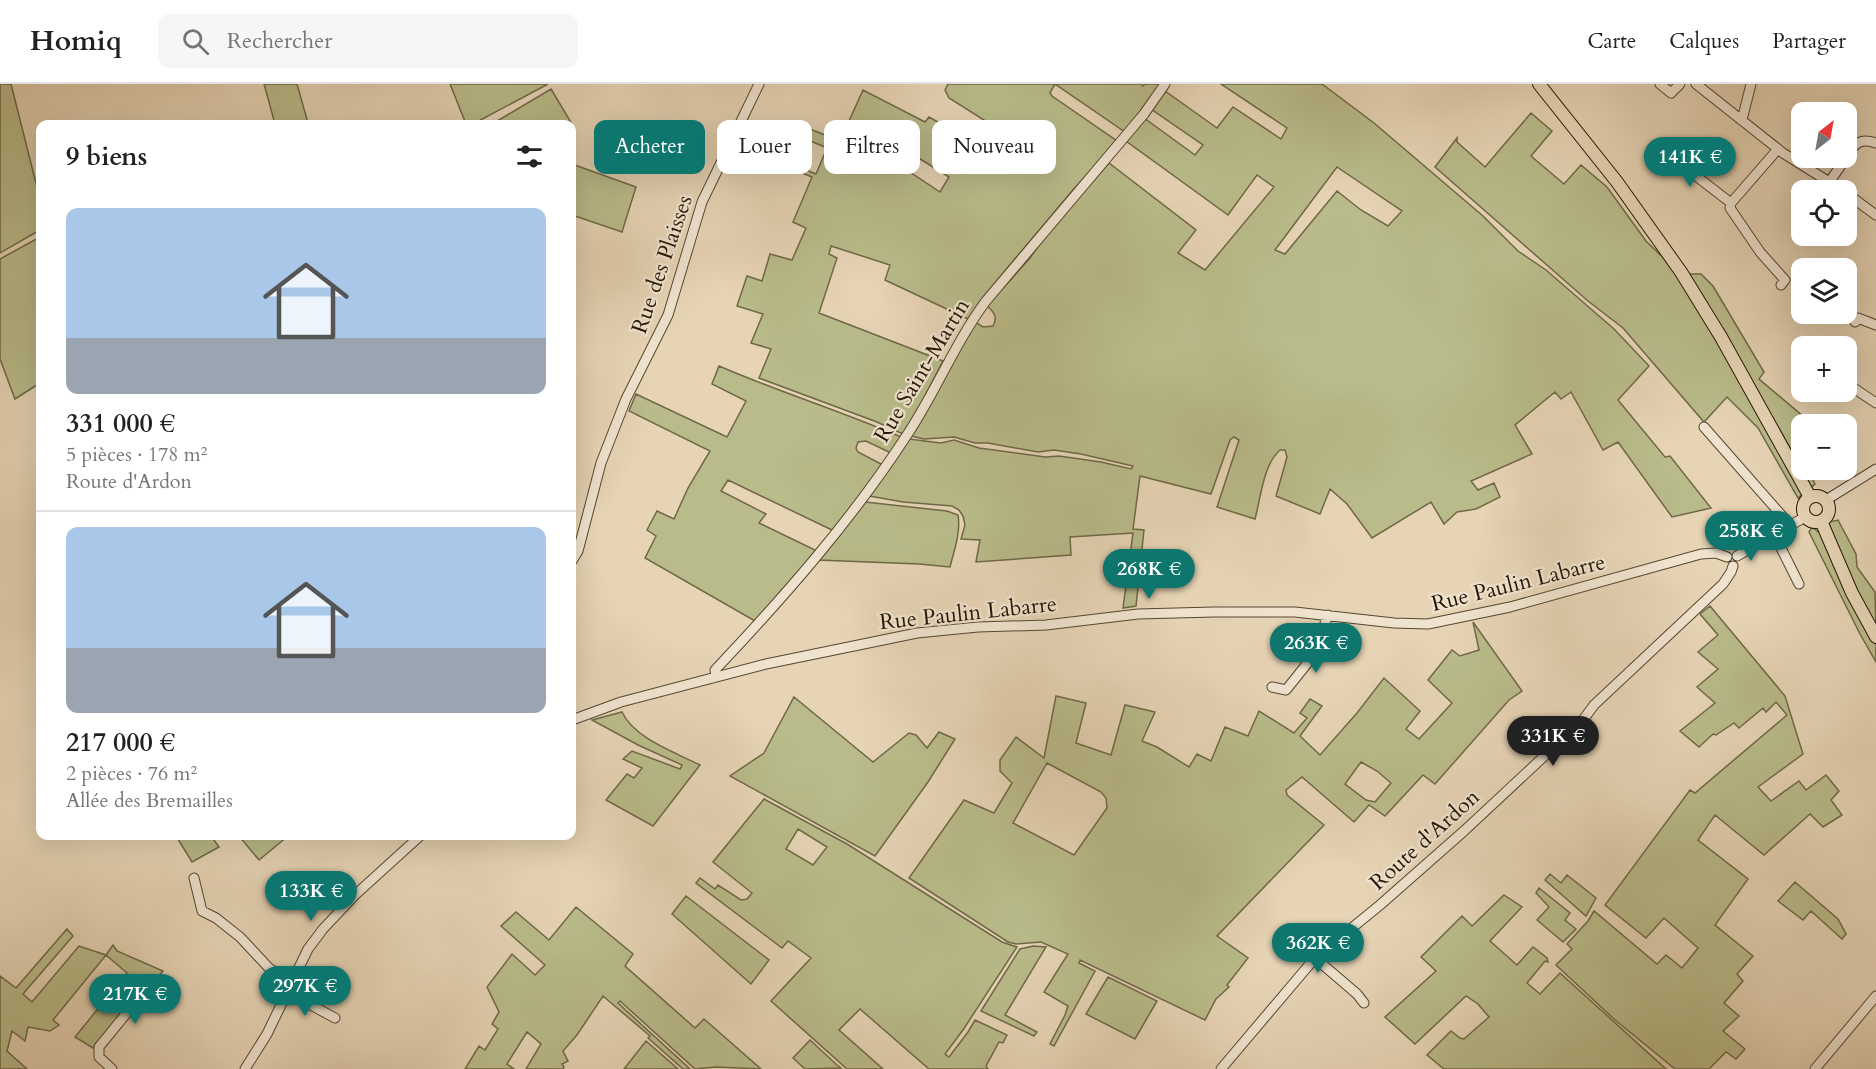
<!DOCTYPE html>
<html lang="fr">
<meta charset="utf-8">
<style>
:root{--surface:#fff;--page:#f6f6f6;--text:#202124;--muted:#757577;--line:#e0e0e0;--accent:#0f766e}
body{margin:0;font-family:Cardo,serif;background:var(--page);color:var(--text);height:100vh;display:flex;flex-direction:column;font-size:22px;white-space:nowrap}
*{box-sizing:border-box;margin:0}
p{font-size:20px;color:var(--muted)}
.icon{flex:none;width:33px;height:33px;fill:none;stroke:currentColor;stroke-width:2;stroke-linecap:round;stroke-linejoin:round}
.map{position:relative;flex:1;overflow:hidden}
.sheet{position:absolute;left:36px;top:36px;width:540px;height:720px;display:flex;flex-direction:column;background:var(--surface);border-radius:12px;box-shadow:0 6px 24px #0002}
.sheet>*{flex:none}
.banner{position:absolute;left:594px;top:36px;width:570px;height:54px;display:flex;gap:12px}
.needle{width:39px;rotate:31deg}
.controls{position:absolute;left:1791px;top:18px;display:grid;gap:12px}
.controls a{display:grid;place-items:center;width:66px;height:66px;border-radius:12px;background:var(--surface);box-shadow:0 6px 24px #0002;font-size:30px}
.price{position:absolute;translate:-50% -51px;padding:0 14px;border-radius:21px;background:var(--accent);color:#fff;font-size:20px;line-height:39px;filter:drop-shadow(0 2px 3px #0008)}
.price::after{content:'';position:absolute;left:50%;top:36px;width:18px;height:14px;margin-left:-9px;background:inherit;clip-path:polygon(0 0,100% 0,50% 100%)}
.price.active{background:#222;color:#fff}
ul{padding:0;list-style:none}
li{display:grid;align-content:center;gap:12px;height:318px;padding:0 30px}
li+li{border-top:2px solid var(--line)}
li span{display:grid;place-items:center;height:186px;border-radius:12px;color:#555}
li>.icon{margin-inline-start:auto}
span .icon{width:108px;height:108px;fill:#fffc;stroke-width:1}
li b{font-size:26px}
h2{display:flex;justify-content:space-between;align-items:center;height:72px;padding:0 30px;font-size:26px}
.pill{padding:0 21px;border-radius:12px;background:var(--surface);box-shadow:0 6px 24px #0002;font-size:21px;line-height:54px}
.pill.active{background:var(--accent);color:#fff}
header{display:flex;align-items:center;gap:36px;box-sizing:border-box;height:84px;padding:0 30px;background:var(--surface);border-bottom:2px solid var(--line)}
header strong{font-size:28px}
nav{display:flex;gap:33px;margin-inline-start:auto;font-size:21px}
.search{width:420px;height:54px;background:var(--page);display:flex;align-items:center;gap:15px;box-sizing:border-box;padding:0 21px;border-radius:12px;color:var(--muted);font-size:22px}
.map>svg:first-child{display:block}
</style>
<header>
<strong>Homiq</strong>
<div class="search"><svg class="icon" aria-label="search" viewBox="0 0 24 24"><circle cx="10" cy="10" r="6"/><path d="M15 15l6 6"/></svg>Rechercher</div>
<nav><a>Carte</a><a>Calques</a><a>Partager</a></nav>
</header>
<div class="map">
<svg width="1876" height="985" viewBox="0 0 1876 985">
<rect width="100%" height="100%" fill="#e6d4b5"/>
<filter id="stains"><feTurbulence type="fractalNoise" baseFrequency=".00333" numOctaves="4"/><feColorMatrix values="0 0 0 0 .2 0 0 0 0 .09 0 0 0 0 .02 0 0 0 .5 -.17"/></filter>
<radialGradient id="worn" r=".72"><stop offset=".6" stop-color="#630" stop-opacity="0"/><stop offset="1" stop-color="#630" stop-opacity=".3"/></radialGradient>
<path fill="#b9bb8a" stroke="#6f6847" stroke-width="1.5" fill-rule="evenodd" d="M0,0h11l29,115v31l-40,23z
M264,0h33l11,39 -33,1z
M450,0h98l-75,40h-7z
M948,0h107l-5,9 2,3 65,45 -45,50 -88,105 -16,23 -83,-39 5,-15 -59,-19 -2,8 8,4 -18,55 124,48 -38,74 -28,-13 -118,-44 12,-29 -20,-6 12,-29 -26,-8 10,-30 15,5 8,-27 22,6 14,-32 -13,-6 19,-45 -37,-15 2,-4 39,16 11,-26 -40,-17 3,-10 50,20 23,-51 62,32 4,-5 44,25 19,-17 -43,-27 -4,-8zM909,68l40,25 -9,15 -39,-26z
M1055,0h86l2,2 2,-2h16l-36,48z
M1221,0h101l52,39 109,93 35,35 28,19 68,59 35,37 -31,34 47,57 5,-1 41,52 -39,9 -54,-75 -15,8 -32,-58 -10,7 -6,-7 -40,33 17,29 -61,27 7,9 16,-7 6,14 -24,12 -19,3 -13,12 -13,-22 -59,36 -25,-34 -17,-15 -10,25 -44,-18 11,-39 -2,-7h-5c-17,15 -19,47 -25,69l-38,-12 22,-67 -5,-3 -4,3 -19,54 -71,-18 -7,53 11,1 -8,76 -13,2 10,-75 -63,4 1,18 -95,7 4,-22 -19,-1 4,-14 -2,-9 -4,-6 -7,-4 -49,-4 -34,-6 40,-57 32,4 13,-3 25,8 66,9 14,-1 42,6 30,7 2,-3 -52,-12 -27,-4 -16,2 -50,-9h-13l-21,-6 -30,2 -13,-3 64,-114 8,5 10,-1c5,-9 1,-14 -6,-20l43,-48 16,-23 63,-72 87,67 -18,23 27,17 69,-83 -17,-12 -29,40 -102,-74 18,-23 51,37 8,-10 -52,-36 14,-18 52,37 16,-21 48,32 6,-11zM1337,83l65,44 -14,15 -27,-16 -24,-19 -52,63 -10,-4z
M551,5l21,35 -12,-3 -2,3h-66z
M1531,29l21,18 -21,25 33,28 17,-19 26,22 39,54 34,33h21l12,12 51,86 -5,7 45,38 -12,18 9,21 1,14h6l7,14 -17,14 -40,-70 -31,-31 -23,25 -81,-94 -35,-27 -153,-134 22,-29v4l28,25z
M572,80l64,23 -14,45 -50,-17z
M40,153v146l-25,16 -15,-40v-100z
M719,282c60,26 122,45 182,71l-10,16 -25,-12 -8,1 -2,6 2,4 25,13 -49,66 -106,-51 -7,11 45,23 -7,9 58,28 -62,70 -110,-63 11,-22 -9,-6 10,-19 17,8 14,-31 22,-37 -81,-40 7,-17 91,43 19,-36 -34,-17z
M865,418l82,9 11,4c3,17 -4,36 -8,52l-31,-3 -101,-4z
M1838,436l18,34 1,13 18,25 1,39 -48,-103 1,-6z
M1812,443l9,7 55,110v18l-16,-28 -51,-102z
M1710,522l75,90 18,58 -45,33 13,14 28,-20 7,9 20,-15 13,16 -8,9 11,15 -19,12 -13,-13 -46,41 -49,-40 -17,25 50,39 -33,46 38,31 -16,18 6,7 -19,22 15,13 -16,15 22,18 -9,10 -10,-7 -17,17h-34l-60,-49 -59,-55 16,-16 -5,-5 21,-23 6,-10 63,53 9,-9 16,13 16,-20 -34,-30 -18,20 -41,-33 85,-115 5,3 92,-78 -11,-13 -10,10 -3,-4 -24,20 -5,-5 -18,12 -3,-1 -14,13 -19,-16 35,-28 -18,-16 21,-18 -20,-17 20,-17 -18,-21z
M1473,538l49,69 -13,9 -74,84 -12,-9 -38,41 -16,-11 -15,17 -52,-45 -16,13 1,5 37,30 -107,111 31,22 -21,27 2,2 -13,12 -11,21 -125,-60 -1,3 16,8 -41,75 -4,-2 15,-29 3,-9 -24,-14 24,-38 -27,-12 -25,2 -8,-2 -99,-64 55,-78 30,13 18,-30 -12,-12v-11l16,-23 28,21 12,-62 30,7 -10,40 35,12 14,-50 30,7 -13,29 15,6 32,20 8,-13 14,7 14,-34 23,9 11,-25 35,22 13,-15 -7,-5 10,-14 12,7 -22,30 20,19 37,-42 27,-35 36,33 -14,18 13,10 33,-36 -24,-23 24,-30 8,6 19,-6zM1361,678l16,9 14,12 -16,19 -9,-2 -21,-16zM1047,679l54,29 5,6 1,10 -33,47 -61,-32z
M794,613l79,65 36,-29 7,2 11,13 12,-16 16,7 -27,43 -53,74 -145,-80 34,-23z
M622,628c12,26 52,40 78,53l-47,61 -47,-26 21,-26 7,4 8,-10 -19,-9 9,-8 48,18 2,-4 -44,-20 -46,-25z
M764,715l83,45 155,98 15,5 -54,83 -18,24 4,3 19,-25 7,-12 32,15 -4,8 -4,-1 -13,24 2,3h-59l-69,-60 -21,21 44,39h-36l-76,-68 40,-43 -23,-17 -6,7 -86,-65 4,-5 15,11 3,-4 23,15 6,-1 5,-6 -39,-31zM798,745l29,18 -14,18 -27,-16z
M176,752h35l8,11 -27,15z
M239,752h49l-29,24z
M1550,790l11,9 6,-8 29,23 -10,18 -41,-36z
M1795,798l43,37 8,15 -4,5 -31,-28 -8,9 -25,-19z
M1539,804l31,25 -5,7 11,9 -13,13 -26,-22 12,-13 -13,-14z
M1504,811l18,12 -32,34 27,24 16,-18 14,11 1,4 -3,-1 -18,22 13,11 20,-21 106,96h-222l-17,-14 24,-24 9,7 4,1 25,-22 -11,-13 -12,-8 -51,48 -30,-27 51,-46 -15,-14 41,-41 10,10z
M686,812l83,64 -18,24 -79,-70z
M576,823l57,47 -8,12 70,62 9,-9 57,50 -45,-2 -21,2 -75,-68 -2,2 72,66h-7l-35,-31 2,-2 -47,-40 -26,39 -14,16 5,10 -6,3 2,3 -1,2h-37l15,-25 -14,-12 -20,32 7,5h-49l14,-23 6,4 13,-21 -6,-5 7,-12 -12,-25 25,-33 23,21 10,-10 -44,-39 15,-14 33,28z
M67,845l6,7 -50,58 9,8 47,-56 27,9 7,-10 4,6 46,20 -70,77 -18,-11 52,-64 -21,-18 -53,65 6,5 -9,6 -22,-4 -3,14 -13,-10 -5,20 20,18h-27v-93l16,12z
M1033,862l13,1 -41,68 32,17 -3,4 -53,-25 39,-62z
M1108,893l49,24 -22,38 -49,-25z
M810,956l27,25 4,3 -36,1 -12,-11z
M646,957l32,28h-54z"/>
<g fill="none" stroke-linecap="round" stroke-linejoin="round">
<g stroke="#554630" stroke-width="11">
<path id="minor" d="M1660,0l11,9 9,-9
M1696,0l87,69 59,37
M1742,36l9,-36
M1778,65l-47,54 -1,5 30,44 25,28 -4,5
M1665,68l66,51
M1846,72c9,-12 14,-19 30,-13
M1830,97l16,-23
M1846,109l30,22
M1855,238l3,-4 18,7
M1846,299l30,20
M1704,343l87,99
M1826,416l50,-31
M1775,452l24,48
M1737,472l68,-39
M572,477l6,-10 23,-88 25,-64 42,-84 34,-113 57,-118
M716,592l-1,-6c69,-73 135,-148 190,-232 30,-44 49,-94 81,-137l158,-187 21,-30
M1272,603l14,3 28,-35 14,-40
M572,636l49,-18 145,-38 151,-31 61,-6 68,-2 92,-11 76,-2h81l99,11 34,1 82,-17 191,-53 15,-1 11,4
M194,794l8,33 14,7 24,19 29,31 22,15
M1315,874l42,36 7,9
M287,908l48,26
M112,985l-13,-12v-10l31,-38 16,-10 11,-14
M245,985l22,-35 41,-85 15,-20 32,-34 65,-59
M1221,985l94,-111 65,-53 84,-74 119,-111 11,-15 129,-121 8,-12 2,-6
M1815,985l61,-73"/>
</g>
<g stroke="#251604" stroke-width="14">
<path id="major" d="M1539,0l78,98 64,90 40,65 89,160
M1803 425a13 13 0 1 1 26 0a13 13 0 1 1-26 0Z
M1821,437l31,72 24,44"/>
</g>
<use href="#minor" stroke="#efe3cf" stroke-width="9"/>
<use href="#major" stroke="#e6d4b5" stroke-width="12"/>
</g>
<g text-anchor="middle" stroke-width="4.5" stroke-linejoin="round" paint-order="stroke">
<g font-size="22" fill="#251604" stroke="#efe3cf">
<text transform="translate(661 180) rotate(-71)" y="8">Rue des Plaisses</text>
<text transform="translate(921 286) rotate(-59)" y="8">Rue Saint-Martin</text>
<text transform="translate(1518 498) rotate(-14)" y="8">Rue Paulin Labarre</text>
<text transform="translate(968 528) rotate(-6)" y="8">Rue Paulin Labarre</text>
<text transform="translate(1424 755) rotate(-42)" y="8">Route d'Ardon</text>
</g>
</g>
<rect width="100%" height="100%" filter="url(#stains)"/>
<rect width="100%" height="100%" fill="url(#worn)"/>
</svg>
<div class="controls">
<a><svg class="needle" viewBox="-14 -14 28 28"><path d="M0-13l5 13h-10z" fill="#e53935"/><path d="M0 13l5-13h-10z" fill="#757577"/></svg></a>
<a><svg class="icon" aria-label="locate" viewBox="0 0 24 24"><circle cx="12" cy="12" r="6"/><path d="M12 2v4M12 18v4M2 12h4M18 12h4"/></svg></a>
<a><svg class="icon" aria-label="layers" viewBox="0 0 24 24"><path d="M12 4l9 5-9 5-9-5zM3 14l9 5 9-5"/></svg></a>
<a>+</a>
<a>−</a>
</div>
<b class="price" style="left:1690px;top:104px">141K €</b>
<b class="price" style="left:1751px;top:478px">258K €</b>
<b class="price" style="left:1149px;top:516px">268K €</b>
<b class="price" style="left:1316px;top:590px">263K €</b>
<b class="price active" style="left:1553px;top:683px">331K €</b>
<b class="price" style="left:311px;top:838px">133K €</b>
<b class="price" style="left:1318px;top:890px">362K €</b>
<b class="price" style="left:305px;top:933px">297K €</b>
<b class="price" style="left:135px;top:941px">217K €</b>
<div class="banner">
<a class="pill active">Acheter</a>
<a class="pill">Louer</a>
<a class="pill">Filtres</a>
<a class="pill">Nouveau</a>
</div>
<section class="sheet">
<h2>9 biens<svg class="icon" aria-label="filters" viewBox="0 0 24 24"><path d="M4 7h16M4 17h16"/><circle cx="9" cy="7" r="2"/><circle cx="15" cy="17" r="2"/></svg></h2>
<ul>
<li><span style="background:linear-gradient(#a9c7e8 70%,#9aa5b1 0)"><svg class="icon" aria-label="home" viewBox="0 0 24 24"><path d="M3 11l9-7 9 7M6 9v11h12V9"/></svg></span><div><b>331 000 €</b><p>5 pièces · 178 m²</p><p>Route d'Ardon</p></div></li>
<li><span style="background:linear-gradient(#a9c7e8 65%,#9aa5b1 0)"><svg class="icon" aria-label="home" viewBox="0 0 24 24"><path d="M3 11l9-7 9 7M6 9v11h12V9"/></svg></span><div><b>217 000 €</b><p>2 pièces · 76 m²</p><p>Allée des Bremailles</p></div></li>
</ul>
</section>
</div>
